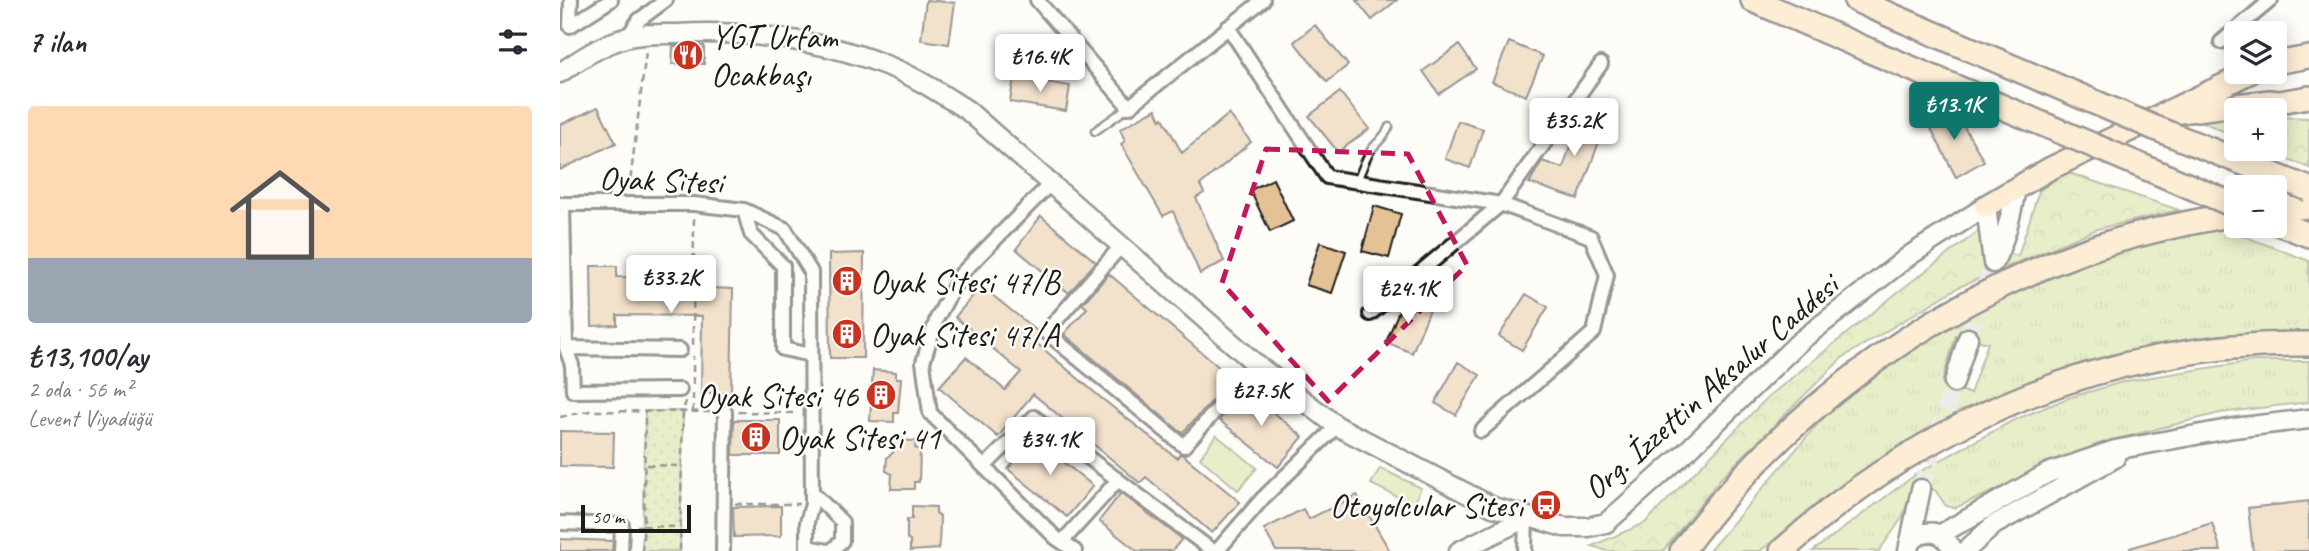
<!DOCTYPE html>
<html lang="tr">
<meta charset="utf-8">
<style>
:root{--surface:#fff;--page:#f2f2f3;--text:#2b2b33;--muted:#7c7c81;--accent:#0f766e}
body{margin:0;font-family:Caveat,sans-serif;background:var(--page);color:var(--text);height:100vh;display:flex;flex-direction:column;font-size:26px;white-space:nowrap}
*{box-sizing:border-box;margin:0}
p{font-size:23px;color:var(--muted)}
.icon{flex:none;width:38px;height:38px;fill:none;stroke:currentColor;stroke-width:2;stroke-linecap:round;stroke-linejoin:round}
.map{position:relative;flex:1;overflow:hidden}
.side{display:flex;flex-direction:column;background:var(--surface);width:560px}
.side>*{flex:none}
.controls{position:absolute;left:1664px;top:21px;display:grid;gap:14px}
.controls a{display:grid;place-items:center;width:63px;height:63px;border-radius:7px;background:var(--surface);box-shadow:0 4px 18px #0003;font-size:35px}
.scale{position:absolute;left:21px;bottom:18px;width:110px;box-sizing:border-box;padding-left:7px;border:4px solid #1c1c1c;border-top:0;font-size:19px;line-height:24px;white-space:nowrap;color:#1c1c1c;-webkit-text-stroke:5px #fdfcf7;paint-order:stroke}
.price{position:absolute;translate:-50% -60px;padding:0 16px;border-radius:7px;background:#fff;color:#222;font-size:23px;line-height:46px;filter:drop-shadow(0 2px 4px #0008)}
.price::after{content:'';position:absolute;left:50%;top:42px;width:21px;height:16px;margin-left:-10px;background:inherit;clip-path:polygon(0 0,100% 0,50% 100%)}
.price.on{background:var(--accent);color:#fff}
ul{padding:0;list-style:none}
li{display:grid;align-content:center;gap:14px;height:371px;padding:0 28px}
li span{display:grid;place-items:center;height:217px;border-radius:7px;color:#555}
li>.icon{margin-inline-start:auto}
span .icon{width:126px;height:126px;fill:#fffc;stroke-width:1}
li b{font-size:30px}
h2{display:flex;justify-content:space-between;align-items:center;height:84px;padding:0 28px;font-size:30px}
main{display:flex;flex:1;min-height:0}
.map>svg:first-child{display:block}
</style>
<main>
<section class="side">
<h2>7 ilan<svg class="icon" aria-label="filters" viewBox="0 0 24 24"><path d="M4 7h16M4 17h16"/><circle cx="9" cy="7" r="2"/><circle cx="15" cy="17" r="2"/></svg></h2>
<ul>
<li><span style="background:linear-gradient(#ffd9b3 70%,#9aa5b1 0)"><svg class="icon" aria-label="home" viewBox="0 0 24 24"><path d="M3 11l9-7 9 7M6 9v11h12V9"/></svg></span><div><b>₺13,100/ay</b><p>2 oda · 56 m²</p><p>Levent Viyadüğü</p></div></li>
</ul>
</section>
<div class="map">
<svg width="1749" height="551" viewBox="0 0 1749 551">
<defs>
<pattern id="grass-tufts" width="24" height="20" patternUnits="userSpaceOnUse" patternTransform="scale(1.75)"><rect width="24" height="20" fill="#cddd90"/><path d="M3 7l-1-3M5 7V3M7 7l1-3M15 17l-1-3M17 17v-4M19 17l1-3" fill="none" stroke="#afbd7c"/></pattern>
<pattern id="forest-crowns" width="20" height="18" patternUnits="userSpaceOnUse" patternTransform="scale(1.75)"><rect width="20" height="18" fill="#cddd90"/><path d="M2 6a3 3 0 1 1 6 0M12 15a3 3 0 1 1 6 0" fill="none" stroke="#afbd7c"/></pattern>
<pattern id="park-dots" width="8" height="8" patternUnits="userSpaceOnUse" patternTransform="scale(1.75)"><rect width="8" height="8" fill="#cddd90"/><path d="M2 2h.1M6 6h.1" fill="none" stroke="#afbd7c" stroke-width="1.8" stroke-linecap="round"/></pattern>
</defs>
<rect width="100%" height="100%" fill="#fdfcf7"/>
<filter id="ink" filterUnits="userSpaceOnUse"><feTurbulence type="fractalNoise" baseFrequency=".0143" numOctaves="2"/><feDisplacementMap in="SourceGraphic" scale="14" xChannelSelector="R" yChannelSelector="G"/><feConvolveMatrix kernelMatrix="1 2 1 2 8 2 1 2 1" color-interpolation-filters="sRGB"/></filter>
<g filter="url(#ink)">
<path fill="url(#grass-tufts)" stroke="#747c56" stroke-width="2" fill-rule="evenodd" d="M1660,227l89,34v70l-81,5 -105,17 -59,17 -53,20 -125,68 -70,49 -56,44h-51l113,-132 53,-43 59,-41 63,-35 70,-30 72,-25zM1396,335l32,8 -18,51 -28,-12z
M1693,361h56v41l-89,11 -111,28 -154,67 -9,-2 -11,-16 -21,-7 -12,35 -23,33h-66l106,-79 93,-51 56,-23 58,-17z"/>
<path fill="url(#forest-crowns)" stroke="#747c56" stroke-width="2" d="M1676,116v21l-44,-20z
M1715,117l34,1v50l-44,-19h10z
M1506,172l113,38 -82,19 -138,58 -117,71 -122,121 -57,72h-56l-15,-5 53,-23 122,-125 131,-106 86,-65 6,21 28,8 21,-65z"/>
<path fill="url(#park-dots)" stroke="#747c56" stroke-width="2" d="M85,411h38l-3,140h-38z"/>
<path fill="#cddd90" stroke="#747c56" stroke-width="2" d="M656,435l41,33 -19,22 -38,-32z
M820,468l41,20 -7,17 -43,-21z"/>
<path fill="#e5c196" stroke="#1c1c1c" stroke-width="2" d="M366,0l29,3 -6,41 -28,-4z
M796,0h41l-25,20z
M755,25l33,40 -21,17 -33,-40z
M949,42l34,14 -17,40 -34,-14z
M899,45l17,24 -37,25 -16,-23z
M113,46h31v18h-32z
M454,77l56,9 -4,25 -56,-9z
M780,92l29,37 -31,23 -29,-36z
M38,107l18,36 -56,27v-45z
M1023,108l25,9 -30,82 -49,-16 13,-22 21,7z
M596,109l5,11 2,-2 19,35 47,-39 22,28 -51,43 4,8 -8,5 28,63 -24,13 -27,-63 -10,5 -42,-72 4,-3 -5,-12z
M1361,109l38,9 25,43 -28,16z
M898,121l25,8 -13,39 -25,-9z
M713,179l20,42 -23,11 -20,-42z
M814,206l27,8 -12,44 -27,-7z
M481,216l55,46 -27,31 -53,-44z
M760,242l26,9 -14,42 -26,-8z
M304,253l-1,105h-33l-1,-104z
M31,266h26v11l69,1v9l47,2 -2,104h-30l1,-77 -85,-1v10l-25,1z
M549,274l124,105 -51,54 -118,-99 23,-26 -5,-4z
M421,286l56,45 1,4 -4,6 66,56 77,61 3,-4 3,1 57,47 -28,31 -66,-56 -6,6 -107,-89 -35,43 -59,-50 27,-30 39,33 16,-18 -66,-55z
M966,294l22,13 -26,43 -23,-14z
M844,299l26,11 -18,43 -26,-11z
M898,362l22,13 -24,40 -21,-12z
M313,370l23,2v6h5l-3,35h-4v9l-24,-1 1,-17 -4,-4 1,-10 4,-5z
M687,390l56,47 -25,30 -59,-47z
M174,420h46v35h-47z
M0,431l54,1 -1,35 -53,-1z
M474,438l59,48 -26,31 -59,-48z
M333,440l23,1 -1,7 5,2 -1,32h-5v7h-23l1,-15 -6,-3 1,-14 6,-4z
M561,493l61,46 -10,12h-35l-38,-30z
M797,495l33,56h-114l-12,-22 39,-20 6,10z
M1749,501v50h-56l-5,-43z
M221,506v30l-47,1 -1,-30z
M352,506l24,1v7l4,2 -1,33 -29,2v-10l-3,-2v-20h5z
M1652,523l9,28h-91v-3z
M0,539l53,2 -1,10h-52z"/>
<g fill="none" stroke-linecap="round" stroke-linejoin="round">
<path stroke="#dbdad6" stroke-width="18" stroke-dasharray="18 9" stroke-linecap="butt" d="M1408,338l25,-75
M1361,489l33,-106"/>
<g stroke="#1c1c1c" stroke-width="11">
<path id="lane" d="M535,131l34,-24
M797,182c4,-11 8,-22 14,-32 6,-8 14,-13 18,-23"/>
</g>
<g stroke="#1c1c1c" stroke-width="18">
<path id="street" d="M11,0l-1,26 41,-26
M477,0l92,107 134,-107
M668,27l99,150 174,27 90,33 16,38 -13,57 -113,99
M67,37l12,-17 27,-20
M1661,42l50,-42
M491,183l-90,91 -24,44 -14,44 7,51 126,125 19,13
M0,204h134l50,6 41,19 26,43 1,232 -5,18v25l21,4
M3,204l3,144 6,17 1,26 107,-1
M184,210l7,24 32,32v83l28,6
M562,245l-76,87 138,114 73,-81
M810,314l131,-110 100,-140
M6,348l114,2
M424,467l50,-50 179,134
M252,492l30,30v19l-11,10
M0,523l62,2 -1,26
M502,542l56,-62
M163,551l2,-139
M657,551l46,-53 74,-72
M965,551l1,-33"/>
</g>
<g stroke="#1c1c1c" stroke-width="23">
<path id="secondary" d="M0,73c20,-14 41,-28 65,-35 17,-5 36,-4 53,-4 65,-4 144,6 205,30 30,11 57,29 84,46l290,255 80,61 156,81 71,20h24l18,-4 82,-73 111,-108 110,-86 77,-50 7,57
M1435,260c11,-23 17,-47 21,-72
M1394,383l14,-45
M1381,534l107,-61 67,-23 119,-22 75,-9
M1349,545c13,-19 37,-16 43,6
M899,551l67,-33
M1348,551l13,-62
M1405,551l29,-26 121,-67"/>
</g>
<g stroke="#1c1c1c" stroke-width="26">
<path id="primary" d="M1715,63l34,-6
M1620,112l89,-11 10,1 30,-5
M1426,206l63,-37 202,-97"/>
</g>
<g stroke="#1c1c1c" stroke-width="28">
<path id="highway" d="M1193,0l115,50
M1296,0l18,8
M1715,209l34,-3
M1715,222l34,13
M1122,551c98,-135 243,-243 400,-299 49,-18 102,-29 154,-38
M1222,551c146,-134 328,-209 527,-207"/>
</g>
<path stroke="#1c1c1c" stroke-width="2.5" stroke-dasharray="7 5" stroke-linecap="butt" d="M69,191l17,-140
M133,345l1,-129
M133,384v-28
M133,412v-18
M178,412l60,1
M0,417l30,-6 124,1
M87,465l35,1
M175,504h64
M77,526h7l1,-115
M82,551l2,-25 36,1
M120,551l3,-140 3,-10"/>
<use href="#lane" stroke="#fdfcf7" stroke-width="6"/>
<use href="#street" stroke="#fdfcf7" stroke-width="12"/>
<use href="#secondary" stroke="#fdfcf7" stroke-width="18"/>
<use href="#primary" stroke="#fcdcac" stroke-width="21"/>
<use href="#highway" stroke="#fcdcac" stroke-width="23"/>
<g stroke="#1c1c1c" stroke-width="28" stroke-linecap="butt">
<path id="highway-bridge" d="M1314,8l281,120 154,61
M1308,50l368,156"/>
</g>
<use href="#highway-bridge" stroke="#fcdcac" stroke-width="23"/>
</g>
</g>
<path d="M0 0H1749V551H0ZM706,149l142,5 59,111 -139,136 -106,-118z" fill="#fdfcf7" fill-opacity=".55" fill-rule="evenodd"/>
<path fill="none" stroke="#c2185b" stroke-width="5" stroke-dasharray="14 9" stroke-linejoin="round" d="M706,149l142,5 59,111 -139,136 -106,-118z"/>
<defs>
<g id="restaurant-disc" transform="scale(1.575)"><circle r="9.5" fill="#c8321e" stroke="#fdfcf7"/><path d="M-5-6h1v4h1v-4h1v4h1v-4h1v5L-1.5 .5V6h-2V.5L-5-1ZM5-6V6H3V1.5H1.5Q1.5-4 5-6Z" fill="#fff"/></g>
<g id="building-disc" transform="scale(1.575)"><circle r="9.5" fill="#c8321e" stroke="#fdfcf7"/><path d="M-4-6H4V6H1V3H-1V6H-4ZM-2.5-4.3h1.7v1.8h-1.7ZM.8-4.3h1.7v1.8H.8ZM-2.5-1h1.7V.8h-1.7ZM.8-1h1.7V.8H.8Z" fill="#fff"/></g>
<g id="bus-disc" transform="scale(1.575)"><circle r="9.5" fill="#c8321e" stroke="#fdfcf7"/><path d="M-5-6H5V4H4V6H2V4H-2V6H-4V4H-5ZM-3.5-4V0h7V-4ZM-3.5 1.2v1.5H-2V1.2ZM2 1.2v1.5H3.5V1.2Z" fill="#fff"/></g>
</defs>
<g fill-rule="evenodd">
<use href="#restaurant-disc" x="128" y="55"/>
<use href="#building-disc" x="287" y="281"/>
<use href="#building-disc" x="287" y="334"/>
<use href="#building-disc" x="321" y="395"/>
<use href="#building-disc" x="196" y="437"/>
<use href="#bus-disc" x="986" y="505"/>
</g>
<g text-anchor="middle" stroke-width="5" stroke-linejoin="round" paint-order="stroke">
<g font-size="33" fill="#1c1c1c" stroke="#fdfcf7" text-anchor="start">
<text x="151" y="48">YGT Urfam<tspan x="151" dy="38">Ocakbaşı</tspan></text>
<text x="310" y="293">Oyak Sitesi 47/B</text>
<text x="310" y="346">Oyak Sitesi 47/A</text>
<text x="298" y="407" text-anchor="end">Oyak Sitesi 46</text>
<text x="219" y="449">Oyak Sitesi 41</text>
<text x="963" y="517" text-anchor="end">Otoyolcular Sitesi</text>
</g>
<g font-size="33" fill="#1c1c1c" stroke="#fdfcf7">
<text transform="translate(101 179) rotate(2)" y="12">Oyak Sitesi</text>
<text transform="translate(1150 386) rotate(-41)" y="12">Org. İzzettin Aksalur Caddesi</text>
</g>
</g>
</svg>
<div class="controls">
<a><svg class="icon" aria-label="layers" viewBox="0 0 24 24"><path d="M12 4l9 5-9 5-9-5zM3 14l9 5 9-5"/></svg></a>
<a>+</a>
<a>−</a>
</div>
<div class="scale">50 m</div>
<b class="price" style="left:480px;top:94px">₺16.4K</b>
<b class="price on" style="left:1394px;top:142px">₺13.1K</b>
<b class="price" style="left:1014px;top:158px">₺35.2K</b>
<b class="price" style="left:111px;top:315px">₺33.2K</b>
<b class="price" style="left:848px;top:326px">₺24.1K</b>
<b class="price" style="left:701px;top:428px">₺27.5K</b>
<b class="price" style="left:490px;top:477px">₺34.1K</b>
</div>
</main>
